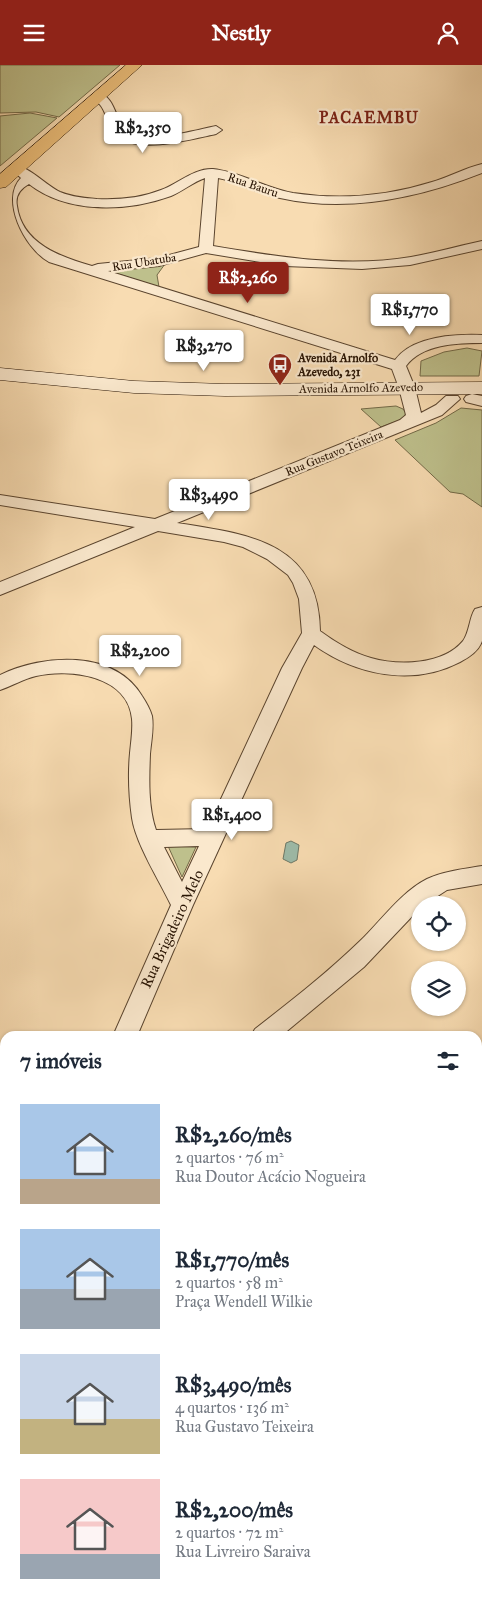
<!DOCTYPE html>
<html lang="pt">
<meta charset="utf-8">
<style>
:root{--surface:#fff;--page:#f6f6f7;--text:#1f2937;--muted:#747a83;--accent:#8f2418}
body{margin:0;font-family:"IM FELL Great Primer",serif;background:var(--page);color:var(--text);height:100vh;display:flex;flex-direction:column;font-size:19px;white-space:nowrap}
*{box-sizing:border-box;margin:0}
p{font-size:16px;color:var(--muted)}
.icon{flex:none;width:28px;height:28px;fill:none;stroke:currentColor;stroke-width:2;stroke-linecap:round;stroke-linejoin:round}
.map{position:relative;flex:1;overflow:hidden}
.drawer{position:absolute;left:0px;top:966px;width:482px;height:571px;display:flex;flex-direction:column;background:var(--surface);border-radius:15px 15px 0 0;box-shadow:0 1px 4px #0004}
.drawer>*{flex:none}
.fabs{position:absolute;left:411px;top:831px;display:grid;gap:10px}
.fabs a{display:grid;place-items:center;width:55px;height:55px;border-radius:50%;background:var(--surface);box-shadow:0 1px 4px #0004;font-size:25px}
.price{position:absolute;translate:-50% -42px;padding:0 11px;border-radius:5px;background:#fff;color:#222;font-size:16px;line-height:32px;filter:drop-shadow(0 1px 2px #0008)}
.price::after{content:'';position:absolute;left:50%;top:30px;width:15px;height:11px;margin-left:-8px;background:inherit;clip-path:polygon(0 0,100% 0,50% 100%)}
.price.current{background:var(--accent);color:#fff}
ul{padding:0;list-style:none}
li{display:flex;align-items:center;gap:15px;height:125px;padding:0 20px}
li span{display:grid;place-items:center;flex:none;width:140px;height:100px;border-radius:0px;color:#555}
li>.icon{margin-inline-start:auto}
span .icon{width:60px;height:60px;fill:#fffc;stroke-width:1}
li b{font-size:21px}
h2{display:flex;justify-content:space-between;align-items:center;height:60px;padding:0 20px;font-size:21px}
header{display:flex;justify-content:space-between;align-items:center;height:65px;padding:0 20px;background:var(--accent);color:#fff;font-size:22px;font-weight:700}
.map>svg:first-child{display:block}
</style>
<header><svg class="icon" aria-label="menu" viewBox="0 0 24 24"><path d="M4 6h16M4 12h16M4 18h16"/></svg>Nestly<svg class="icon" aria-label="person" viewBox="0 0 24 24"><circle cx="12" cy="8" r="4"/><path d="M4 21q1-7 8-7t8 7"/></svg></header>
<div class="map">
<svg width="482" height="1537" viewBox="0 0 482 1537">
<rect width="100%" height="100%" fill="#f8dcb2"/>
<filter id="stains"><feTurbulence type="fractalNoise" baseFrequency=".004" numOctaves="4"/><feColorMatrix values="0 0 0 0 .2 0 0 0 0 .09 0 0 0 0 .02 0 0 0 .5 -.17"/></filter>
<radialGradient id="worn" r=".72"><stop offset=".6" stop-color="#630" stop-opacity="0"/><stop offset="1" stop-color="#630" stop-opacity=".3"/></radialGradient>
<path fill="#bec08c" stroke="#726947" d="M0,0h120l-61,52 -23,-5 -36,1z
M30,48l27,5 -57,48v-50z
M165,199l-8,11 2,12 -50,-16z
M467,283l15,3 -3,25h-59l1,-15 23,-9z
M396,341l7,3 3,4 -3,6 -22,8 -20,-18z
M461,343l21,2v97l-19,-13 -13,-2 -55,-52 41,-17z
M168,781l28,1 -14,30z"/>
<path fill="#9dbcaa" stroke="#6d7867" d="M291,776l8,4 -2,15 -6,3 -8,-4 3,-16z"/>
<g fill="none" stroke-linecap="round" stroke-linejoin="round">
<g stroke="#5a442e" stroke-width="2">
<path id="minor" d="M99,28c15,4 16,23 24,34 14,21 72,3 93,-1l6,4 -6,4c-25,5 -81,22 -101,-1 -8,-8 -8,-19 -14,-27 -2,-3 -6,-6 -8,-9z
M482,99v9c-63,25 -135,40 -202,25 -21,-4 -41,-16 -62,-20l-5,68c65,11 133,22 198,11 24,-4 47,-11 71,-16v8l-72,16 -48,4 -77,-3 -79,-13 -47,13 -51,5 287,89c18,-24 60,-26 87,-25v8c-25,0 -60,1 -76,23l9,22 6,25 15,-8 10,-9h12l2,3 -18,16 -265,108c71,11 142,19 143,108 15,11 33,22 51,27 28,8 72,7 92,-17 7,-10 6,-23 12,-32l7,-2c0,10 0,25 0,34 -3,10 -14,17 -22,21 -48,25 -104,13 -146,-17l-12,23 -109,237 -56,131h-24l58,-131c-12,-25 -35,-61 -39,-87 -3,-21 -4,-44 -2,-65 1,-11 3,-23 2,-34 -4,-44 -63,-51 -96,-43 -13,3 -24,10 -36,14v-15c43,-21 114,-26 142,21 4,6 8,13 10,20 2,13 -1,26 -2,38 -1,25 -2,53 6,76l51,-1 75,-161 20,-35 -3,-34 -6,-16 -5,-8 -21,-16 -24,-12 -19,-5 -66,-11 -158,64v-13l135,-55 -135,-22v-10l155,24 245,-99 6,-5 -7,-27 -7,-19 -343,-107c-25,-14 -49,-63 -28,-84l-10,-9 2,-3c12,-3 34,20 47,26 12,5 25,6 37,7 21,1 44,-1 64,-9 17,-6 33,-22 52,-21 28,3 52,19 80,24 46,7 95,3 139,-11 17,-5 33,-14 50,-18zM205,113l-6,69 -41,11 -60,6 -6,2c-31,-9 -70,-22 -75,-60 -2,-10 3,-17 12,-22 38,30 98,28 142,12 12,-5 22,-14 34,-18zM199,781l-17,36 -18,-35z
M472,329l10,2v10l-16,-4 -2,-3 2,-3z
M482,801v18l-35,6 -23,15h-4v3l-56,59 -83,69h-30l4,-7c36,-28 72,-56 105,-88 21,-20 40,-48 67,-62 17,-8 37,-10 55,-13z
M0,1007l5,2v22l-5,-2z
M0,1111l5,2v33l-5,-2z
M5,1181v27l-5,2v-27z
M478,1283l4,2v33l-4,-2z
M170,1532h31l2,5h-32z"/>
</g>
<g stroke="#261202" stroke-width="1">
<path id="secondary" d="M0,303l134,13 91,3 257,-2v12l-257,2 -91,-3 -134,-13z"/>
</g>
<g stroke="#261202" stroke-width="1">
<path id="primary" d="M126,0h16l-136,122 -6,1v-14z"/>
</g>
<use href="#minor" fill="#fae8cd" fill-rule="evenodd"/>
<use href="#secondary" fill="#fae8cd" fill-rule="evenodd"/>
<use href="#primary" fill="#ecbe79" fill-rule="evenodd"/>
</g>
<defs>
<g id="bus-pin" transform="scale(1.25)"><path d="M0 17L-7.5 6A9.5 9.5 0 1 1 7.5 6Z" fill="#8f2418" stroke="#fae8cd"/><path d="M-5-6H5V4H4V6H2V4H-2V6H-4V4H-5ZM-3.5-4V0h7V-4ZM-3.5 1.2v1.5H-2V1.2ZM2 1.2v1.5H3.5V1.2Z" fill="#fff"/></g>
</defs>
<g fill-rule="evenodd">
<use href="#bus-pin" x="280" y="300"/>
</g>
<g text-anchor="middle" stroke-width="4.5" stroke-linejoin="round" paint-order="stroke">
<g font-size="12" fill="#261202" stroke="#fae8cd">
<text transform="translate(253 120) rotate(19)" y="4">Rua Bauru</text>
<text transform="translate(144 197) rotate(-9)" y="4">Rua Ubatuba</text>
<text transform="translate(361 323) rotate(-1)" y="4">Avenida Arnolfo Azevedo</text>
<text transform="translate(334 388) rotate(-22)" y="4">Rua Gustavo Teixeira</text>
</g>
<g font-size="12" font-weight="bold" fill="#261202" stroke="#fae8cd" text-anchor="start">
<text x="298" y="297">Avenida Arnolfo<tspan x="298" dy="14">Azevedo, 231</tspan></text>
</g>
<g font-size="15" fill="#261202" stroke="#fae8cd">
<text transform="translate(172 864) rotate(-65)" y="5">Rua Brigadeiro Melo</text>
</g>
<g font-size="16" font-weight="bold" letter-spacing="1" fill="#7a1f14" stroke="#fae8cd">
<text x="369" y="58">PACAEMBU</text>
</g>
</g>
<rect width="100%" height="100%" filter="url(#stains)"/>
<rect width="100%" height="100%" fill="url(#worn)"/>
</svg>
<div class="fabs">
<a><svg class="icon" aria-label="locate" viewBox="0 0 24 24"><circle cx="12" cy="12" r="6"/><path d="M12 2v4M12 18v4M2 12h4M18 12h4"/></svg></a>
<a><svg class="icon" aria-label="layers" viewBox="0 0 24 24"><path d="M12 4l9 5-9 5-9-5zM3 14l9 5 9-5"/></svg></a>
</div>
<b class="price" style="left:143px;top:89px">R$2,350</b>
<b class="price current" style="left:248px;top:239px">R$2,260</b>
<b class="price" style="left:410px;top:271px">R$1,770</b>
<b class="price" style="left:204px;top:307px">R$3,270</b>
<b class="price" style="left:209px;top:456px">R$3,490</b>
<b class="price" style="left:140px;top:612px">R$2,200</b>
<b class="price" style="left:232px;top:776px">R$1,400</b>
<section class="drawer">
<h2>7 imóveis<svg class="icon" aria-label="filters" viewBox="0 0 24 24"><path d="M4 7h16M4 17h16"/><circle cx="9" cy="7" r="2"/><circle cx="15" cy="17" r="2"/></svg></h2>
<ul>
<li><span style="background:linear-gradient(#a9c7e8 75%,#b9a48a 0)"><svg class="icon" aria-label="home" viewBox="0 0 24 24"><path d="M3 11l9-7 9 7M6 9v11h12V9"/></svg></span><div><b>R$2,260/mês</b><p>2 quartos · 76 m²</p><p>Rua Doutor Acácio Nogueira</p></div></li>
<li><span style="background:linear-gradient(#a9c7e8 60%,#9aa5b1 0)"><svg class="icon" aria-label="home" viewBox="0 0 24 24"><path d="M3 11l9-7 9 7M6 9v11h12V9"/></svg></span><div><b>R$1,770/mês</b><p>2 quartos · 58 m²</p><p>Praça Wendell Wilkie</p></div></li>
<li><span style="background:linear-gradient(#c9d6e8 65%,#c2b280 0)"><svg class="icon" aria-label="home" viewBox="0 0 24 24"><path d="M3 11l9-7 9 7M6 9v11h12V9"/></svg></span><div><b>R$3,490/mês</b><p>4 quartos · 136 m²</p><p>Rua Gustavo Teixeira</p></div></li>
<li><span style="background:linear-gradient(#f6c9c9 75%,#9aa5b1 0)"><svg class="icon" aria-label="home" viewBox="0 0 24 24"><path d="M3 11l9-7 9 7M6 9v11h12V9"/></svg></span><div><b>R$2,200/mês</b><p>2 quartos · 72 m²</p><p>Rua Livreiro Saraiva</p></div></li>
</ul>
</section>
</div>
